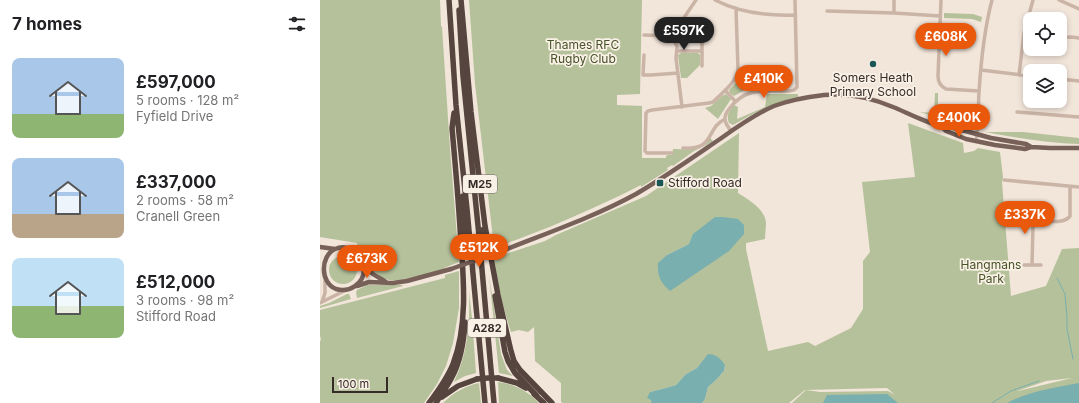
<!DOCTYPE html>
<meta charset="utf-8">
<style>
:root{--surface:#fff;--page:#f2f2f2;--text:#202124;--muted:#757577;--accent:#ea580c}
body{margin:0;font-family:Inter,sans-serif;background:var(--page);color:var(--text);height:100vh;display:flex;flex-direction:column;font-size:15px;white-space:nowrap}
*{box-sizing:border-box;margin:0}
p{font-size:13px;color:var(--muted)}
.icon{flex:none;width:22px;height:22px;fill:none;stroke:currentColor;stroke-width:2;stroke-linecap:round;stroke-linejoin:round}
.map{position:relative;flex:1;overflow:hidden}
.sheet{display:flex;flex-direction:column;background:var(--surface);width:320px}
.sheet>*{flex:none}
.fabs{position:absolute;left:703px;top:12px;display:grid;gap:8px}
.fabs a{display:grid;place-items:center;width:44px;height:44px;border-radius:8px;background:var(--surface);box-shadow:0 2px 6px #0003;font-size:20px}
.scale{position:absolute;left:12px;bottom:10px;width:56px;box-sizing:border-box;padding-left:4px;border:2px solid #352b27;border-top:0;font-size:11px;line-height:14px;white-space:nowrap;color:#352b27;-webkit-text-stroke:3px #f9f0e6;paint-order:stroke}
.price{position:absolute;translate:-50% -34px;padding:0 9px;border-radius:14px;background:var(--accent);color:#fff;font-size:13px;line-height:26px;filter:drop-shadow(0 1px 2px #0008)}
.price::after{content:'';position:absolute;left:50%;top:24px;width:12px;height:9px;margin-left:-6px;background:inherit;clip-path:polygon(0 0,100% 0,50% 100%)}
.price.current{background:#222;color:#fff}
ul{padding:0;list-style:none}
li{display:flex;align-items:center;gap:12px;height:100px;padding:0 12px}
li span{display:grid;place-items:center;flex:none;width:112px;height:80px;border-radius:8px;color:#555}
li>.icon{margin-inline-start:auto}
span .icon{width:48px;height:48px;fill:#fffc;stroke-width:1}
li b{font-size:17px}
h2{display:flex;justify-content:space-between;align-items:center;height:48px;padding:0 12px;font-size:17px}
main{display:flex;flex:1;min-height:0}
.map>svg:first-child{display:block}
</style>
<main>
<section class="sheet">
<h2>7 homes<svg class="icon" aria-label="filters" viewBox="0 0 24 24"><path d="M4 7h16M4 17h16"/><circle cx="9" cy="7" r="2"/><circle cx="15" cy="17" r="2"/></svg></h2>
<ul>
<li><span style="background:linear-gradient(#a9c7e8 70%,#8fb573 0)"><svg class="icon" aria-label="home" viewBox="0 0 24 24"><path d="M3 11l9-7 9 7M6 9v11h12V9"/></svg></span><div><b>£597,000</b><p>5 rooms · 128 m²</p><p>Fyfield Drive</p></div></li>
<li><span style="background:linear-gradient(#a9c7e8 70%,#b9a48a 0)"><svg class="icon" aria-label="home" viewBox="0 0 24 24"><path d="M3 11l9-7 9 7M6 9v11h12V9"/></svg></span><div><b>£337,000</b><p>2 rooms · 58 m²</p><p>Cranell Green</p></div></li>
<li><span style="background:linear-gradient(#bfe0f5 60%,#8fb573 0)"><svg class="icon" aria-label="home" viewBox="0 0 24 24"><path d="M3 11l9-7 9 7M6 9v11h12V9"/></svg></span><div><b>£512,000</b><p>3 rooms · 98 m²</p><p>Stifford Road</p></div></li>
</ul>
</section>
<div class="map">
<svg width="759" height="403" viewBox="0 0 759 403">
<rect width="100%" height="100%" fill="#f2e5da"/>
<path fill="#b5c19a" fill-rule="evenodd" d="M0,0h120l1,26 1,1 8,122 9,113 -15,6v1c-15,4 -44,15 -59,10 -8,-3 -14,-10 -18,-17 -4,-5 -10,-12 -10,-19l-37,-6z
M149,0h173l-2,94 -23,1v10l25,1v52h24v-2l2,-1h4l1,-6c9,0 23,2 31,-3 3,-2 4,-5 6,-8l3,3 -6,4 -13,6 -21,15 -1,-1 -5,3 1,2 -27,17v-2c-29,15 -59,28 -89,41 -19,7 -38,16 -58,21l-19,-163z
M624,13l29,1 9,3 -1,5 -9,-3 -28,-1z
M361,53h17l2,2v10l-13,13h-6l-3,-23z
M421,78l10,9 -3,1 -14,8 -4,-3 -1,-3 10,-11z
M615,93h3v23l26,5h9l-3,4 -3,1 -47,-14 13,1v2h1z
M406,94l5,5 -13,20 -13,-11 6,-2 11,-10z
M447,94h31v3c-23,5 -44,16 -65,28l-4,-2c-3,-8 0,-12 5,-18l4,2 -1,12 28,-12z
M588,123l55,20 1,10 10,-2 4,-3 22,4 3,25 -1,5 9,114 35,-10 16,-37 17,-1v155h-287l14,-13 14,2 68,-1 7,4 -8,-7 -82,2 -16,13h-87l3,-4 3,-12 8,-7 8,-9 1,-6 -21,-5 -7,8 -11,6 -10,11 -14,4 -12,3 1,11h-88l-2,-1v-19l-26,-22 -1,-34 -6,5 -9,-2 -8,2c-8,-24 -13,-48 -17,-74l51,-17 11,-6 90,-39 93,-63 -1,60c11,7 27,16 28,30 0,5 -1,11 -1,16l-19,4v6l22,102 40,-9 7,4 36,-18 12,-19v-48l7,-9 -8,-70 53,-5zM373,234l-23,57 -3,-36 22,-11zM752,378l-54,13h-1l29,-10z
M665,132h38l56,6v6c-32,-1 -63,-6 -94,-12z
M9 270a14 14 0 1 1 28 0a14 14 0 1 1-28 0Z
M139,271v37l-6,35 -7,23 -9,18 -13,19h-104v-62l1,-1 -1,-5v-25l125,-32v-3z
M169,275l12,79 6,16 6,6 -14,-3z
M47,285h35l1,1 -46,12 -1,-6 1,-2z
M149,291l3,27 4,55 -11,3 -11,6c14,-30 16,-58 15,-91z
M27,294h2l2,5 -31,9v-2l9,-3z
M178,382c16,2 30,9 41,21h-40z
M159,383l2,20h-38c10,-10 22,-17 36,-20z"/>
<path fill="#79afae" d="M395,217h8l15,2 6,6v9l-15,17 -59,40c-9,-8 -13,-15 -12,-28l9,-8 22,-11 4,-10z
M388,354c8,0 12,4 17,11l-1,6 -8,9 -8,7 -3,12 -3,4h-51v-3l-4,-2 3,-6 12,-3 14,-4 10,-11 11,-6z
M759,383v20h-72c22,-12 48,-15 72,-20z
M567,394l11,9h-75l4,-8z"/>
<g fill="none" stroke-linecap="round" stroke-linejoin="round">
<path stroke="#79afae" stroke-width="1" d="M737,278l8,16 2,24v11l6,30
M672,403l19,-12 28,-10"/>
<path stroke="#cab4a6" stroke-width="3.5" d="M395,0c25,13 53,16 80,15
M621,0l-3,76c0,6 2,10 8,13l33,2
M739,0l20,9
M507,11l67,2 46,3
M574,13v-13
M359,25l17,-25
M324,35l25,1 4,3 2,3 2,5 -1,11 6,49
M382,37v29
M740,38l11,-1 8,1
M357,51h25
M324,55l-1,20h8l27,-2
M661,70l49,6
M699,75l5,-42 9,-33
M740,79l19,2
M405,90l10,11
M697,112l62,5
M411,131c-6,-8 -9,-13 -2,-22 14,-19 28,-18 49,-18 6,0 11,1 16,-1l3,-3 -2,-87
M656,141c3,-16 2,-33 3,-49 2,-31 5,-62 13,-92
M363,148c33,2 22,-19 42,-29
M352,153h-25l-2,-2 1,-38 2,-2 4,-1 57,-7 4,-1c9,-9 23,-19 25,-32l-2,-62
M684,180l75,7
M704,265h8l1,-38 7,-6c9,0 25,3 30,-5v-29
M712,265h9
M2,302l3,-9v-12
M0,303l26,-13"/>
<path stroke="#786158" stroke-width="4.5" d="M622,127l4,4 20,8 29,6 30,4 6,-2 19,1h29
M0,247l15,2
M182,251c45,-18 92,-34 134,-57 29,-17 56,-36 84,-55 17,-12 35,-25 54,-33 16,-6 33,-9 50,-11 23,-2 48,3 69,12 13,5 40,20 54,19l44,12 35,6 5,3
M42,260c1,3 2,7 2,9 0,15 -15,24 -28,20 -16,-6 -16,-33 -1,-40 19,-8 27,15 38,25 4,3 9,5 13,8
M37,286l12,-4 24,1 14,-2 44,-12"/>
<path stroke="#56443e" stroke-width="5.5" d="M129,0l7,105 11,104 18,194
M141,0l10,112 14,114 13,69 13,56 3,10 6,9 32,33
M139,10l4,66 16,160 15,167
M143,196l2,47
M162,230l6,26
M175,296l10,56 3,9 7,12 22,23
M178,378l19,5 9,5
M214,394l10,9
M122,397l16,-11 19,-7
M109,403c9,-12 18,-24 24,-39 16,-41 10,-92 7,-136 -2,-33 -5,-67 -8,-100l2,-15
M116,403c5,-9 12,-17 16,-26 9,-17 12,-37 13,-55"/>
<path stroke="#786158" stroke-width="4.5" d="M131,269l51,-18"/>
<path stroke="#56443e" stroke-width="5.5" d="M157,379l11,-1h10"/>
</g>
<g fill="#1c5657" stroke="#f9f0e6" stroke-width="1.5">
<circle cx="553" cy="64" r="4"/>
<rect x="336" y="179" width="8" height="8" rx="2"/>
</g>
<g text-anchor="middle" stroke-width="3.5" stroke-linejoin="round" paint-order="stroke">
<g fill="#f9f0e6" stroke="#706660" stroke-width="1">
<rect x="143" y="175" width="34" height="18" rx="3"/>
<rect x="148" y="319" width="38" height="18" rx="3"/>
</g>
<g font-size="11" font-weight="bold" fill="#352b27">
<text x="160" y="188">M25</text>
<text x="167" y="332">A282</text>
</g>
<g font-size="12" fill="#47542a" stroke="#f9f0e6">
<text x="263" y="49">Thames RFC<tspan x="263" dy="14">Rugby Club</tspan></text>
<text x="671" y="269">Hangmans<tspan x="671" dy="14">Park</tspan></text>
</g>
<g font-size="12" fill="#352b27" stroke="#f9f0e6">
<text x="553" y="82">Somers Heath<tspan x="553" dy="14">Primary School</tspan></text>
<text x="348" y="187" text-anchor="start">Stifford Road</text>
</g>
</g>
</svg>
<div class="fabs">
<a><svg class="icon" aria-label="locate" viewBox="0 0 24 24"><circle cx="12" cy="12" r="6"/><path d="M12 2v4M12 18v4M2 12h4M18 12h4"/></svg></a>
<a><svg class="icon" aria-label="layers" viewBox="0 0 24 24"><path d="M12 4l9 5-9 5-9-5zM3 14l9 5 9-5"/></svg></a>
</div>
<div class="scale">100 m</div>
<b class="price current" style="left:364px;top:51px">£597K</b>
<b class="price" style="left:626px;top:57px">£608K</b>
<b class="price" style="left:444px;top:99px">£410K</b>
<b class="price" style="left:639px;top:138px">£400K</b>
<b class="price" style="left:705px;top:235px">£337K</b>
<b class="price" style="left:159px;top:268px">£512K</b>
<b class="price" style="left:47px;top:279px">£673K</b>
</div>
</main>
